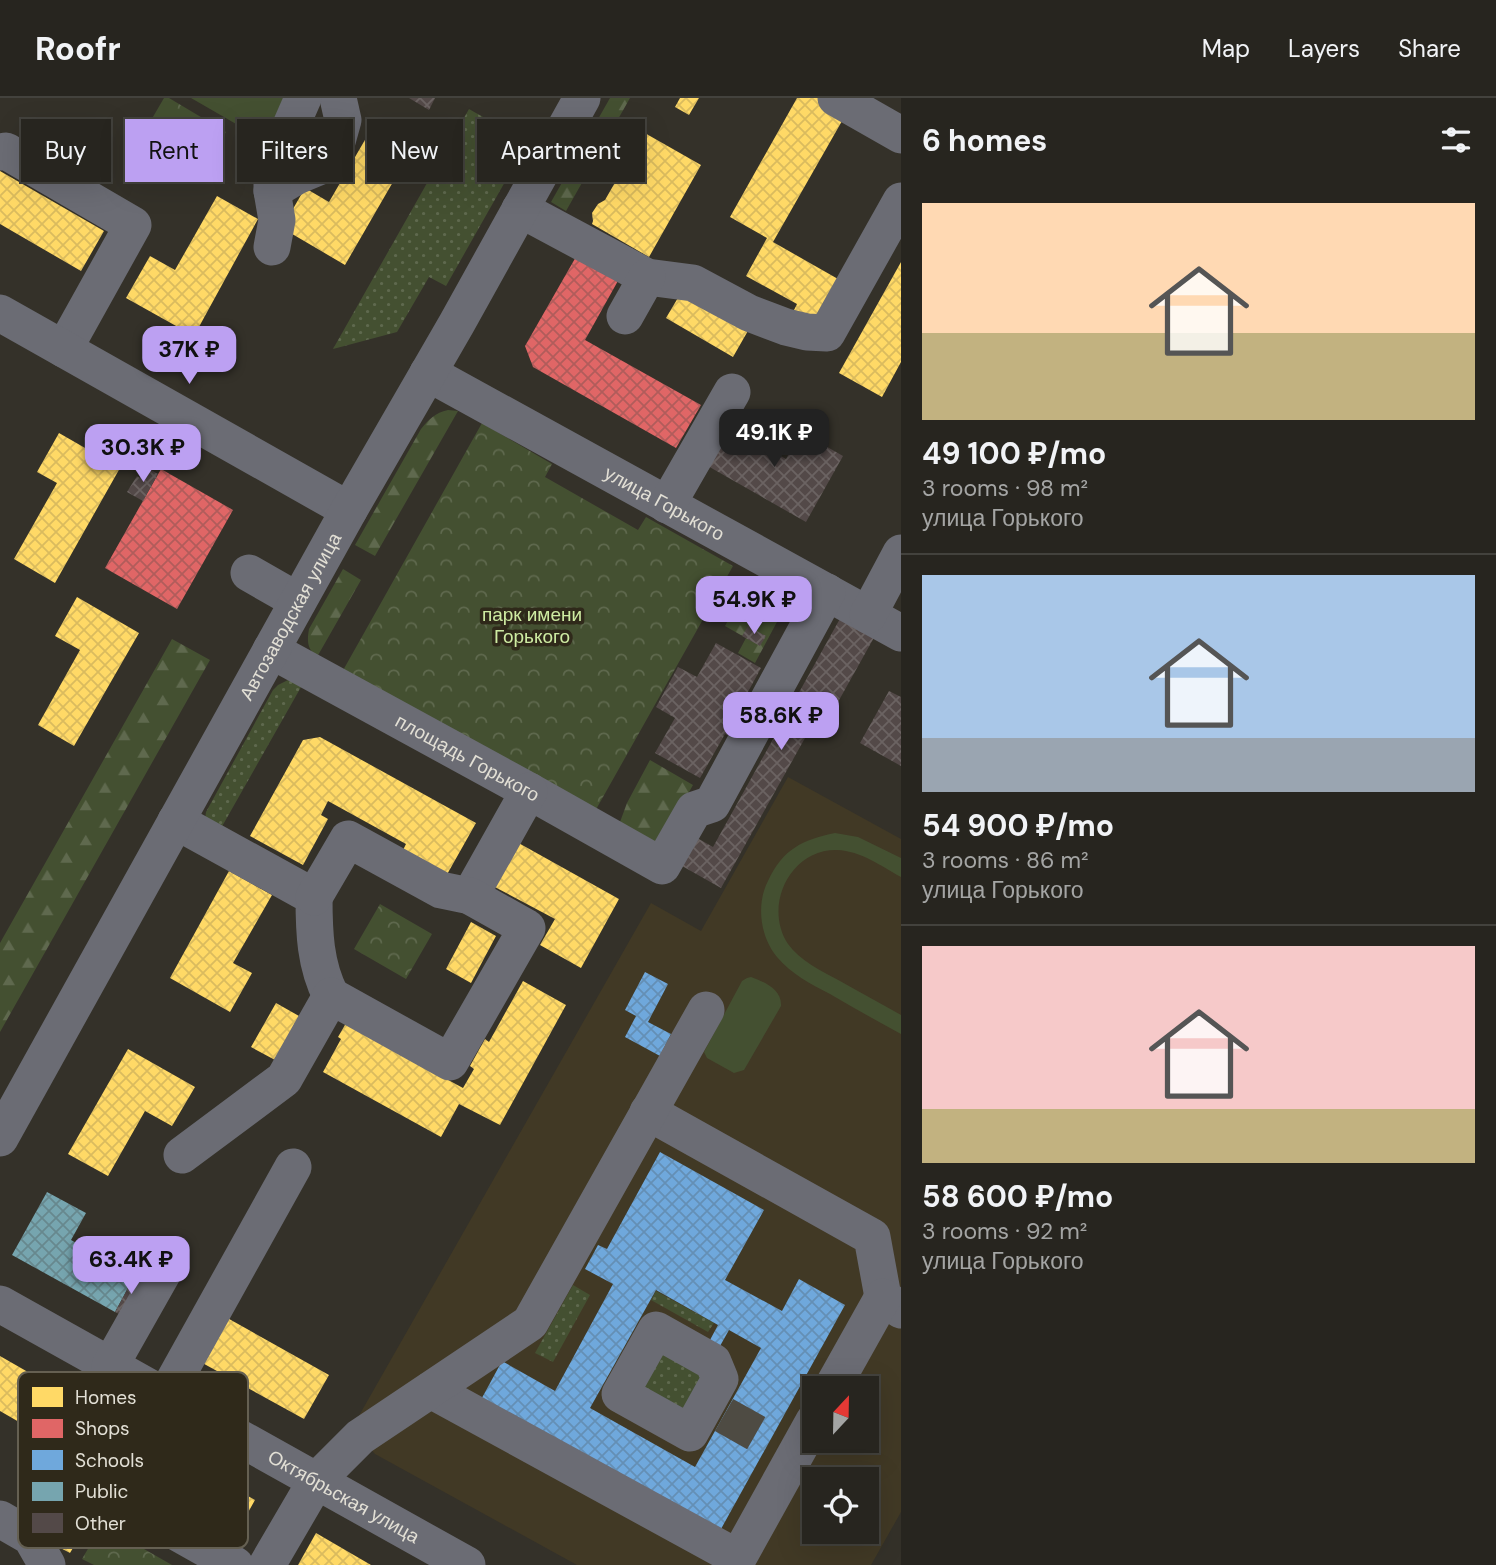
<!DOCTYPE html>
<meta charset="utf-8">
<style>
:root{--surface:#27251f;--page:#2f2d28;--text:#f1f3f6;--muted:#a4a5a4;--line:#43423d;--accent:#bca0f2}
body{margin:0;font-family:"DM Sans",sans-serif;background:var(--page);color:var(--text);height:100vh;display:flex;flex-direction:column;font-size:26px;white-space:nowrap}
*{box-sizing:border-box;margin:0}
p{font-size:23px;color:var(--muted)}
.icon{flex:none;width:38px;height:38px;fill:none;stroke:currentColor;stroke-width:2;stroke-linecap:round;stroke-linejoin:round}
.map{position:relative;flex:1;overflow:hidden}
.details{display:flex;flex-direction:column;background:var(--surface);width:595px}
.details>*{flex:none}
.top-card{position:absolute;left:21px;top:21px;width:665px;height:63px;display:flex;gap:14px}
.needle{width:46px;rotate:22deg}
.fabs{position:absolute;left:802px;top:1278px;display:grid;gap:14px}
.fabs a{display:grid;place-items:center;width:77px;height:77px;border-radius:0px;background:var(--surface);box-shadow:0 7px 28px #0002,0 0 0 2px var(--line);font-size:35px}
.price{position:absolute;translate:-50% -60px;padding:0 16px;border-radius:14px;background:var(--accent);color:#111;font-size:23px;line-height:46px;filter:drop-shadow(0 2px 4px #0008)}
.price::after{content:'';position:absolute;left:50%;top:42px;width:21px;height:16px;margin-left:-10px;background:inherit;clip-path:polygon(0 0,100% 0,50% 100%)}
.price.on{background:#222;color:#fff}
ul{padding:0;list-style:none}
li{display:grid;align-content:center;gap:14px;height:371px;padding:0 21px}
li+li{border-top:2px solid var(--line)}
li span{display:grid;place-items:center;height:217px;border-radius:0px;color:#555}
li>.icon{margin-inline-start:auto}
span .icon{width:126px;height:126px;fill:#fffc;stroke-width:1}
li b{font-size:30px}
h2{display:flex;justify-content:space-between;align-items:center;height:84px;padding:0 21px;font-size:30px}
.tag{padding:0 24px;border-radius:0px;background:var(--surface);box-shadow:0 7px 28px #0002,0 0 0 2px var(--line);font-size:24px;line-height:63px}
.tag.on{background:var(--accent);color:#111}
header{display:flex;align-items:center;gap:42px;box-sizing:border-box;height:98px;padding:0 35px;background:var(--surface);border-bottom:2px solid var(--line)}
header strong{font-size:33px}
nav{display:flex;gap:38px;margin-inline-start:auto;font-size:24px}
main{display:flex;flex:1;min-height:0}
.map>svg:first-child{display:block}
</style>
<header>
<strong>Roofr</strong>
<nav><a>Map</a><a>Layers</a><a>Share</a></nav>
</header>
<main>
<div class="map">
<svg width="901" height="1467" viewBox="0 0 901 1467">
<defs>
<pattern id="grass-dots" width="8" height="8" patternUnits="userSpaceOnUse" patternTransform="scale(1.75)"><rect width="8" height="8" fill="#445031"/><path d="M2 2h.1M6 6h.1" fill="none" stroke="#5f694e" stroke-width="1.8" stroke-linecap="round"/></pattern>
<pattern id="forest-firs" width="22" height="20" patternUnits="userSpaceOnUse" patternTransform="scale(1.75)"><rect width="22" height="20" fill="#445031"/><path d="M5 1l3.5 6h-7zM16 11l3.5 6h-7z" fill="#5f694e"/></pattern>
<pattern id="park-crowns" width="20" height="18" patternUnits="userSpaceOnUse" patternTransform="scale(1.75)"><rect width="20" height="18" fill="#445031"/><path d="M2 6a3 3 0 1 1 6 0M12 15a3 3 0 1 1 6 0" fill="none" stroke="#5f694e"/></pattern>
<pattern id="homes-cross-hatch" width="8" height="8" patternUnits="userSpaceOnUse" patternTransform="scale(1.75)"><rect width="8" height="8" fill="#ffd966"/><path d="M0 0l8 8M0 8l8-8" fill="none" stroke="#dabb5e"/></pattern>
<pattern id="shops-cross-hatch" width="8" height="8" patternUnits="userSpaceOnUse" patternTransform="scale(1.75)"><rect width="8" height="8" fill="#e06666"/><path d="M0 0l8 8M0 8l8-8" fill="none" stroke="#b15c5b"/></pattern>
<pattern id="schools-cross-hatch" width="8" height="8" patternUnits="userSpaceOnUse" patternTransform="scale(1.75)"><rect width="8" height="8" fill="#6fa8dc"/><path d="M0 0l8 8M0 8l8-8" fill="none" stroke="#648fb5"/></pattern>
<pattern id="public-cross-hatch" width="8" height="8" patternUnits="userSpaceOnUse" patternTransform="scale(1.75)"><rect width="8" height="8" fill="#76a5af"/><path d="M0 0l8 8M0 8l8-8" fill="none" stroke="#67888e"/></pattern>
<pattern id="building-cross-hatch" width="8" height="8" patternUnits="userSpaceOnUse" patternTransform="scale(1.75)"><rect width="8" height="8" fill="#534948"/><path d="M0 0l8 8M0 8l8-8" fill="none" stroke="#6b6362"/></pattern>
</defs>
<rect width="100%" height="100%" fill="#343129"/>
<path fill="#413925" fill-rule="evenodd" d="M788,679l113,62v673l-30,53h-294l-202,-111 -23,-26 299,-525 50,28zM814,1290h52v52h-52zM814,1381h52v52h-52z"/>
<path fill="url(#grass-dots)" d="M469,11l28,16 -10,17 31,17 -72,127 -17,-9 -32,55 -64,17z
M292,580l13,2 -85,150 -15,-11 1,-7 67,-122 5,-5z
M573,1187l17,10 -37,67 -18,-9z
M656,1193l58,32 -6,9 -57,-32z
M656,1248l51,29 -21,38 -52,-29z"/>
<path fill="url(#forest-firs)" d="M610,0h20l-64,113 -15,-9z
M448,312l10,1 -83,145 -20,-11 66,-116c8,-10 14,-16 27,-19z
M343,471l18,11 -44,77c-10,-8 -10,-16 -8,-28z
M755,480l32,16 7,-6 8,7v15l-11,-6 -5,1 -31,58 -17,-10 8,-15 -21,-12 21,-38z
M172,541l38,21 -210,372v-89z
M650,662l43,25 -38,67 -35,-30 7,-19z"/>
<path fill="url(#park-crowns)" d="M164,0h5l57,34 -22,38 -61,-36z
M482,325l70,41 -7,13 93,53 8,-13 87,49 -139,247 -253,-139z
M380,806l52,30 -26,45 -52,-30z
M102,1427l70,40h-78l-12,-6z"/>
<path fill="#445031" d="M191,0h97l-24,42z
M835,735l23,4 43,21v19c-20,-11 -40,-26 -64,-27 -47,-1 -74,56 -49,94 12,17 34,27 52,37 20,11 41,23 61,34v19c-24,-13 -47,-26 -71,-40 -19,-10 -39,-20 -53,-37 -17,-20 -21,-53 -9,-76 15,-32 34,-41 67,-48z
M751,879c13,5 31,12 30,29l-37,64 -10,3 -27,-15 -3,-6 38,-71 5,-3z"/>
<path fill="url(#homes-cross-hatch)" d="M680,0h19l-10,17 -14,-8z
M797,0h22l27,16 -73,128 65,37 -21,37 -6,4 -17,-10 3,-6 -51,-28 21,-38 -37,-21z
M373,28l39,23 -67,116 -63,-37 23,-40 24,14z
M643,34l58,33 -52,92 -57,-33 1,-3 -1,-8 6,-9 7,-4 24,-42 -1,-8 5,-9 8,-4z
M0,73l104,60 -23,40 -81,-47z
M217,98l41,23 -64,117 -68,-38 24,-42 25,14z
M901,164v100l-19,35 -43,-24z
M682,193l67,38 -16,28 -67,-39z
M59,335l61,35 -65,115 -41,-24 43,-76 -20,-11z
M77,499l62,36 -65,113 -36,-21 42,-75 -25,-14z
M320,639l156,86 -31,55 -44,-24 5,-10 -78,-43 -7,14 7,4 -25,46 -53,-29 53,-96z
M515,743l104,58 -38,69 -41,-23 15,-26 -64,-34z
M229,773l43,24 -39,68 19,10 -22,39 -60,-34z
M471,824l25,14 -25,47 -25,-14z
M523,883l43,24 -66,120 -41,-21 -18,33 -118,-65 18,-33 -3,-2 11,-19 57,39 57,31 11,-19 -4,-3 15,-27 4,3z
M276,905l23,13 -24,44 -24,-13z
M128,951l67,38 -23,39 -27,-15 -37,65 -40,-22z
M222,1217l107,60 -25,44 -107,-59z
M0,1258l75,43 -23,42 -52,-30z
M148,1341l107,61 -23,41 -107,-61z
M62,1421l21,12 -13,22 -21,-11z
M316,1435l55,32h-73z"/>
<path fill="url(#shops-cross-hatch)" d="M577,157l42,24 -34,61 116,65 -25,43 -143,-81 -8,-21z
M161,371l72,41 -56,99 -72,-41z"/>
<path fill="url(#schools-cross-hatch)" fill-rule="evenodd" d="M645,874l23,12 -20,38 23,12 -11,22 -35,-19 11,-21 -11,-6z
M660,1054l104,58 -39,70 57,31 17,-32 46,26 -129,233 -239,-131 25,-46 53,30 58,-107 -28,-15 13,-24 9,4zM656,1192l62,35 -8,15 10,6 9,-16 32,18 -66,119 -105,-59z"/>
<path fill="url(#public-cross-hatch)" d="M47,1094l39,21 -15,27 64,35 -20,37 -103,-57z"/>
<path fill="url(#building-cross-hatch)" d="M409,0h26l-6,12z
M721,324l65,37 15,-27 42,24 -37,66 -107,-61z
M146,369l12,7 -15,27 -16,-9 10,-16 3,2z
M842,517l34,19 -38,68 -10,-5 -107,191 -46,-26 15,-28 23,13z
M748,528l18,10 -6,10 -18,-10z
M716,545l45,25 -24,44 11,6 -12,22 -11,-6 -25,44 -45,-25 20,-35 -19,-11 22,-40 19,10z
M889,593l12,6v69l-41,-23z
M135,1177l12,6 -20,37 -12,-6z"/>
<g fill="none" stroke-linecap="round" stroke-linejoin="round">
<path stroke="#4e4b43" stroke-width="37" stroke-dasharray="37 18" stroke-linecap="butt" d="M724,1317l46,26"/>
<g stroke="#6b6c74" stroke-width="37">
<path d="M836,0l65,37"/>
<path d="M0,54l6,-1 127,74 -69,124"/>
<path d="M272,93l25,-15 24,-10 15,-21 7,-25 -5,-22"/>
<path d="M520,111l127,68 46,6 56,30 37,14 21,5 20,1 74,-132"/>
<path d="M272,149l5,-27 -5,-29v-22l31,-71"/>
<path d="M0,215l349,197"/>
<path d="M625,218l22,-39"/>
<path id="s1" d="M428,275l473,260"/>
<path d="M667,407l65,-113"/>
<path d="M249,475l49,28"/>
<path d="M868,517l33,-62"/>
<path id="s2" d="M271,552l258,141 133,75 32,-56 18,-6 115,-212"/>
<path d="M176,723l138,76c0,35 1,68 17,99"/>
<path d="M470,798l59,-105"/>
<path d="M648,1014l224,125 11,60 18,13"/>
<path id="s3" d="M0,1040l349,-628 108,-187 125,-225"/>
<path d="M182,1057l102,-76 47,-83 119,66 77,-134 -57,-32 -29,-6 -93,-51 -34,58"/>
<path id="s4" d="M0,1206l467,261"/>
<path d="M656,1232l57,32 7,17 -30,54 -70,-39z"/>
<path d="M110,1268l56,-99"/>
<path d="M832,1290l51,-91"/>
<path d="M431,1292l307,168 76,-137"/>
<path d="M165,1299l128,-230"/>
<path d="M132,1409l103,58"/>
<path d="M0,1421l31,18 16,28"/>
<path d="M267,1467l49,-84 44,-44 170,-114 176,-313"/>
</g>
</g>
<g text-anchor="middle" stroke-width="7" stroke-linejoin="round" paint-order="stroke">
<g font-size="19" fill="#e2dfd5" stroke="#2f291a">
<text dy="7" stroke="none"><textPath href="#s1" startOffset="270">улица Горького</textPath></text>
<text dy="7" stroke="none"><textPath href="#s3" startOffset="597">Автозаводская улица</textPath></text>
<text dy="7" stroke="none"><textPath href="#s2" startOffset="224">площадь Горького</textPath></text>
<text dy="7" stroke="none"><textPath href="#s4" startOffset="394">Октябрьская улица</textPath></text>
</g>
<g font-size="19" fill="#ceeba2" stroke="#2f291a">
<text x="532" y="523">парк имени<tspan x="532" dy="22">Горького</tspan></text>
</g>
</g>
<rect x="18" y="1274" width="230" height="176" rx="10" fill="#2f291a" stroke="#656052" stroke-width="2"/>
<rect x="32" y="1289" width="31" height="20" fill="#ffd966"/>
<rect x="32" y="1321" width="31" height="19" fill="#e06666"/>
<rect x="32" y="1352" width="31" height="20" fill="#6fa8dc"/>
<rect x="32" y="1384" width="31" height="19" fill="#76a5af"/>
<rect x="32" y="1415" width="31" height="20" fill="#534948"/>
<g font-size="19" fill="#e2dfd5">
<text x="75" y="1306">Homes</text>
<text x="75" y="1337">Shops</text>
<text x="75" y="1369">Schools</text>
<text x="75" y="1400">Public</text>
<text x="75" y="1432">Other</text>
</g>
</svg>
<div class="fabs">
<a><svg class="needle" viewBox="-14 -14 28 28"><path d="M0-13l5 13h-10z" fill="#e53935"/><path d="M0 13l5-13h-10z" fill="#a4a5a4"/></svg></a>
<a><svg class="icon" aria-label="locate" viewBox="0 0 24 24"><circle cx="12" cy="12" r="6"/><path d="M12 2v4M12 18v4M2 12h4M18 12h4"/></svg></a>
</div>
<b class="price" style="left:189px;top:288px">37K ₽</b>
<b class="price on" style="left:774px;top:371px">49.1K ₽</b>
<b class="price" style="left:143px;top:386px">30.3K ₽</b>
<b class="price" style="left:754px;top:538px">54.9K ₽</b>
<b class="price" style="left:781px;top:654px">58.6K ₽</b>
<b class="price" style="left:131px;top:1198px">63.4K ₽</b>
<div class="top-card">
<a class="tag">Buy</a>
<a class="tag on">Rent</a>
<a class="tag">Filters</a>
<a class="tag">New</a>
<a class="tag">Apartment</a>
</div>
</div>
<section class="details">
<h2>6 homes<svg class="icon" aria-label="filters" viewBox="0 0 24 24"><path d="M4 7h16M4 17h16"/><circle cx="9" cy="7" r="2"/><circle cx="15" cy="17" r="2"/></svg></h2>
<ul>
<li><span style="background:linear-gradient(#ffd9b3 60%,#c2b280 0)"><svg class="icon" aria-label="home" viewBox="0 0 24 24"><path d="M3 11l9-7 9 7M6 9v11h12V9"/></svg></span><div><b>49 100 ₽/mo</b><p>3 rooms · 98 m²</p><p>улица Горького</p></div></li>
<li><span style="background:linear-gradient(#a9c7e8 75%,#9aa5b1 0)"><svg class="icon" aria-label="home" viewBox="0 0 24 24"><path d="M3 11l9-7 9 7M6 9v11h12V9"/></svg></span><div><b>54 900 ₽/mo</b><p>3 rooms · 86 m²</p><p>улица Горького</p></div></li>
<li><span style="background:linear-gradient(#f6c9c9 75%,#c2b280 0)"><svg class="icon" aria-label="home" viewBox="0 0 24 24"><path d="M3 11l9-7 9 7M6 9v11h12V9"/></svg></span><div><b>58 600 ₽/mo</b><p>3 rooms · 92 m²</p><p>улица Горького</p></div></li>
</ul>
</section>
</main>
